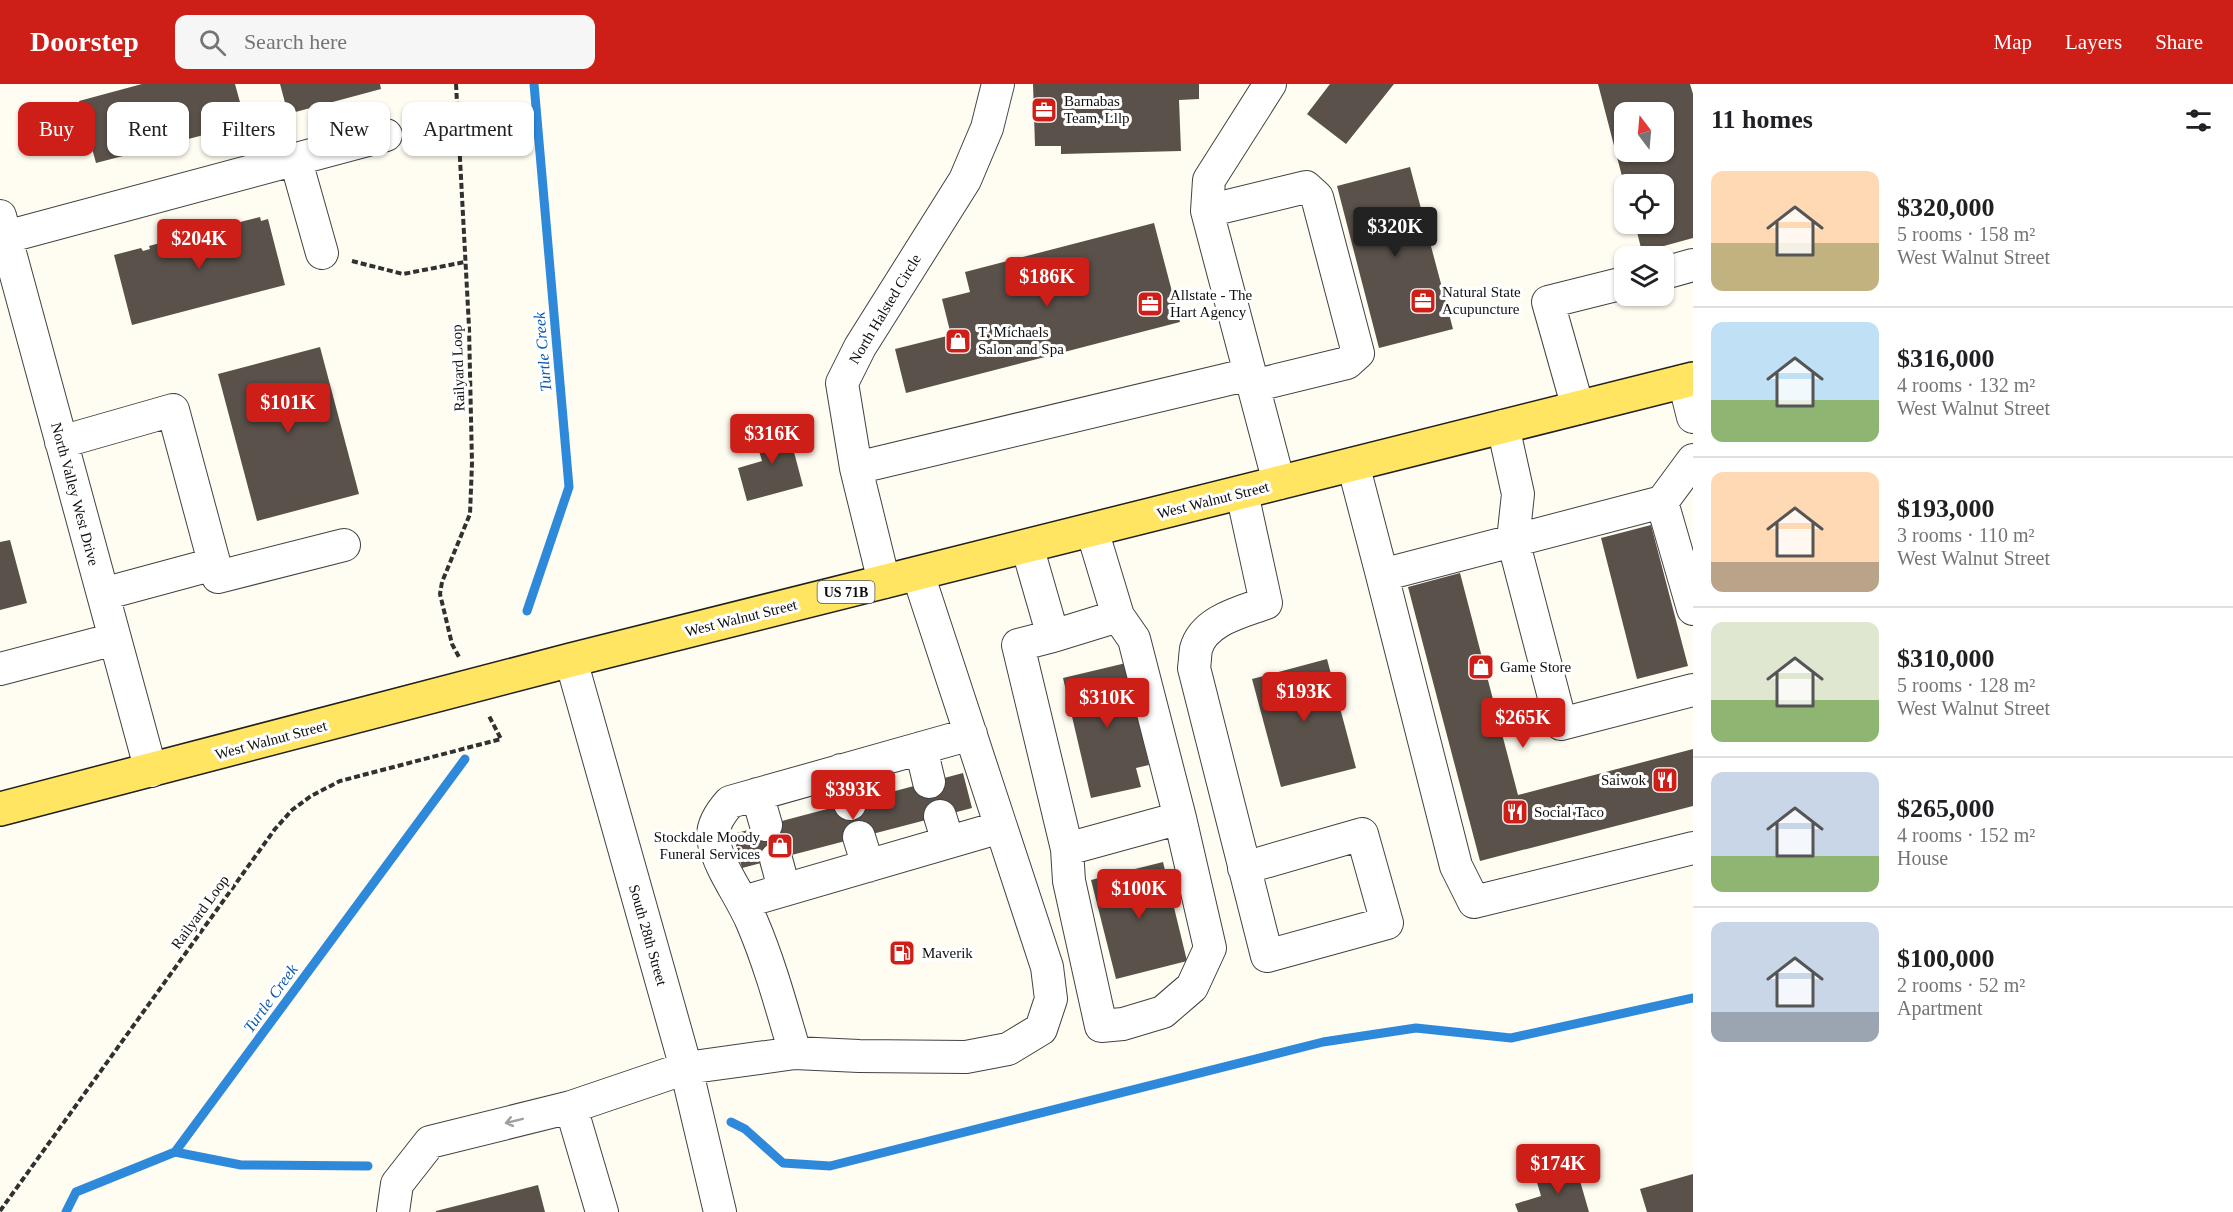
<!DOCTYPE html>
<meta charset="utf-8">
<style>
:root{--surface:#fff;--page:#f6f6f6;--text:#202124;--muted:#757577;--line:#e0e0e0;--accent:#ce1e18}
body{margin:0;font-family:Georgia,serif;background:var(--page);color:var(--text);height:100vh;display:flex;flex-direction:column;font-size:22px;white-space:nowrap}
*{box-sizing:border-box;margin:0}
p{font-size:20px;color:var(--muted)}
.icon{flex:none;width:33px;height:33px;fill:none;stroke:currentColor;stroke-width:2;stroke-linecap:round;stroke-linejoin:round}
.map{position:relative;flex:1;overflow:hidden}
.side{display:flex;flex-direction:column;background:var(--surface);width:540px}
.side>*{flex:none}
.hud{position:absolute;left:18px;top:18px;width:570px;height:54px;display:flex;gap:12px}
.needle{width:39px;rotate:344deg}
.tools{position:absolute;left:1614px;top:18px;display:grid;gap:12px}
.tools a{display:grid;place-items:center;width:60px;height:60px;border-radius:12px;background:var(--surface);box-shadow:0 2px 4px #0004;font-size:30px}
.price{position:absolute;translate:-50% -51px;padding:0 14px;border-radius:6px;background:var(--accent);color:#fff;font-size:20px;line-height:39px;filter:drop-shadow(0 2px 3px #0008)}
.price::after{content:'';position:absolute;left:50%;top:36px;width:18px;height:14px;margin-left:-9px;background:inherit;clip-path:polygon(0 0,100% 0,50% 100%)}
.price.on{background:#222;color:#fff}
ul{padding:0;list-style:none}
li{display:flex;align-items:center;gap:18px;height:150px;padding:0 18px}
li+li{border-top:2px solid var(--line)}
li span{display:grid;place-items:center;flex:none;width:168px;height:120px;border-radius:12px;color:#555}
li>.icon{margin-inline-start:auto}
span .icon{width:72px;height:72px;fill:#fffc;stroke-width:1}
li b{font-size:26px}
h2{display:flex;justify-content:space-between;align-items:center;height:72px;padding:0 18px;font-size:26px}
.chip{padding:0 21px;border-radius:12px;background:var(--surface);box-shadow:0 2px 4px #0004;font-size:21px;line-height:54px}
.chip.on{background:var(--accent);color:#fff}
header{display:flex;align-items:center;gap:36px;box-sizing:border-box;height:84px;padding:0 30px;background:var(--accent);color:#fff}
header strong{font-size:28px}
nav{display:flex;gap:33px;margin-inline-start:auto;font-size:21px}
.search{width:420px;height:54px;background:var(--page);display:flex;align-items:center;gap:15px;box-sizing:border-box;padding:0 21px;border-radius:12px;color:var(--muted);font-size:22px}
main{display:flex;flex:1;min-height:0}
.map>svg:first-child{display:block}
</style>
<header>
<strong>Doorstep</strong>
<div class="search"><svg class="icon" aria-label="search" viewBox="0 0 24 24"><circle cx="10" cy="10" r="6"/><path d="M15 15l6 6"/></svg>Search here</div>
<nav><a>Map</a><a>Layers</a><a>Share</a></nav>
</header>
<main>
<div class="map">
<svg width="1693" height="1128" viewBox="0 0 1693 1128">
<rect width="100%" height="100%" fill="#fffdf1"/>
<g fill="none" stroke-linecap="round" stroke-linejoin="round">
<path stroke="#2f89db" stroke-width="9" d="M527,527l42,-124 -35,-403
M731,1038l14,7 38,34 47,3 493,-124 93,-14 95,10 182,-40
M175,1068l66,13 127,1
M66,1128l10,-20 99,-40 290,-393"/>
</g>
<path fill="#59514a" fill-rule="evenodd" d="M142,0h93l11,40 -150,39 -17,-62z
M280,0h100l1,5 -93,25z
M1033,0h166v15l-20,1 2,51 -120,3v-8h-26z
M1330,0h64l-48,60 -39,-30z
M1598,0h92l3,10v144l-51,14 -7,-28h29v-40h-40zM1624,28h40v40h-40z
M1410,83l43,162 -74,19 -42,-162z
M260,133l1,4 7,-2 17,66 -153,40 -18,-70 27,-7 2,3 7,-2 -1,-3 22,-6 1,4 6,-2 -1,-4 22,-6 2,5 5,-2v-4l23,-6 1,5 8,-3 -2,-4z
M1154,139l26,99 -274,71 -11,-44 56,-14 -9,-36 28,-7 -5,-20z
M320,263l39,147 -102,27 -39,-147z
M786,338l17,64 -56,15 -9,-33 24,-7 -9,-30z
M1651,441l37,141 -51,13 -36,-141z
M10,456l17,63 -27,7v-68z
M1460,489l58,222 175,-46v57l-213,55 -72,-274z
M1327,575l29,109 -75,19 -29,-108z
M1126,579l23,102 -13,3 5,19 -50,11 -28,-120z
M963,689l9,35 -230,60 -9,-34z
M1163,778l24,99 -71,18 -25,-99z
M1576,1083l13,45h-71l-3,-8 26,-8 -5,-17z
M1693,1090v38h-46l-7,-23z
M538,1101l7,27h-109v-1z"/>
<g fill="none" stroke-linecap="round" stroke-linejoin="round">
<g stroke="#424242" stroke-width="34">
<path id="minor" d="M1270,0l-61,96 -2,31 72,272
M296,77l26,92
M1207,127l99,-24 11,10 41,156 -11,10 -94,23
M0,132l151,555
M6,153l380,-102
M1664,189l29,-8
M1684,297l9,36
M1578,324l-30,-106 76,-19
M1503,342l15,68 -5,46 48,184 132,-34
M61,358l112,-32 45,167 126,-32
M1353,380l29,111
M856,384l394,-94
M1242,409l24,110c-24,9 -62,17 -70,46 -1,6 -1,13 -2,19l73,288 120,-33 -25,-89 -118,34
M1662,418l31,-42
M1092,446l26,86
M1027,462l26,90 -35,9 49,204 113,-31 -46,-179 -16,-23 -65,20
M884,498l-28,-114 -14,-85 18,-36 105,-167 22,-52 11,-44
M103,510l111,-30
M1693,525l-31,-107 -280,73 74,291 18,36 219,-54
M571,576l115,408 34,144
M0,585l115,-30
M921,664l8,34
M841,686l9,34
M757,710l9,31
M940,732l8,26
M859,753l9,29
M1067,765l2,32 32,145 22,-2 40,-12 29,-25 18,-39 -30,-130
M776,775l8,30
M743,818l258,-75
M795,969c-13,-44 -25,-89 -43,-131 -11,-26 -31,-51 -38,-79 -4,-15 6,-30 16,-41l241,-68
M393,1128l4,-28 33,-42 141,-35
M602,1128l-31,-105 115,-39 109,-15 64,3 107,1 42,-8 33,-20 10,-30 -4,-32 -129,-393"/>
</g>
<g stroke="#202020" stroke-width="36">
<path id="major" d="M0,725l571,-149 1122,-281"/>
</g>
<path stroke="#313131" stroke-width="4" stroke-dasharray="6 3" stroke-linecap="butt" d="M456,0l13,243 3,136 -2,51 -28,68 -2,12 12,50 7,13
M352,177l51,13 62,-12
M0,1127l275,-382 17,-19 19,-14 29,-15 161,-42 -13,-25"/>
<use href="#minor" stroke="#fff" stroke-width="32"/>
<use href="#major" stroke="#ffe561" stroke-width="33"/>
</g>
<defs><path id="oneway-shaft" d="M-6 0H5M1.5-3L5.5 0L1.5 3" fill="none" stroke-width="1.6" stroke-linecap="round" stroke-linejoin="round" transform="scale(1.5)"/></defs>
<use stroke="#9f9f9f" href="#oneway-shaft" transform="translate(514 1037) rotate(166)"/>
<defs>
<g id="office-square" transform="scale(1.35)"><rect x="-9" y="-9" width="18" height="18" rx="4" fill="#ce1e18" stroke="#fff"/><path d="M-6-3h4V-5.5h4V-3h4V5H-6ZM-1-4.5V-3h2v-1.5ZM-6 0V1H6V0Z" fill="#fff"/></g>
<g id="shop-square" transform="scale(1.35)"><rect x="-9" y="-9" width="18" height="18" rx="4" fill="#ce1e18" stroke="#fff"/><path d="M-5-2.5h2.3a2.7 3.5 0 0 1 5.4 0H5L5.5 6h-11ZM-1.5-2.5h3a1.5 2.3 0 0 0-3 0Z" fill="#fff"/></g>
<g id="restaurant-square" transform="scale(1.35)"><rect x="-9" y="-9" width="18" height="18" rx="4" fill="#ce1e18" stroke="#fff"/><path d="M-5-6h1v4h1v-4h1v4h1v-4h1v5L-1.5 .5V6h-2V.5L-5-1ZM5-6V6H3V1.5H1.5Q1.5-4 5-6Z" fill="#fff"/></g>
<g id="fuel-square" transform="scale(1.35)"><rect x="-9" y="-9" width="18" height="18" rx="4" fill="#ce1e18" stroke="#fff"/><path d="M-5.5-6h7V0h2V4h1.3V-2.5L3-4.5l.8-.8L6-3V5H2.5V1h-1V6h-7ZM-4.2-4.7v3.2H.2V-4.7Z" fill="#fff"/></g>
</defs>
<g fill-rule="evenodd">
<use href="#office-square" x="1044" y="26"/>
<use href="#office-square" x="1423" y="217"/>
<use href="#office-square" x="1150" y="220"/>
<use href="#shop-square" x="958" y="257"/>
<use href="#shop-square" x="1481" y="583"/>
<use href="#restaurant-square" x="1665" y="696"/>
<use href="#restaurant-square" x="1515" y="728"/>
<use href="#shop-square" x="780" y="762"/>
<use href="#fuel-square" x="902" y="869"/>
</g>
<g text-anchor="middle" stroke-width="6" stroke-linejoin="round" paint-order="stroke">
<rect fill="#fff" stroke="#575757" stroke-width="1.5" x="817.5" y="497" width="57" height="22" rx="4.5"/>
<g font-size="14" font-weight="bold" fill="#0f0f0f">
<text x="846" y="513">US 71B</text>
</g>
<g font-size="15" fill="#0f0f0f" stroke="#fff" text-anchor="start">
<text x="1064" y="22">Barnabas<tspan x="1064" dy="17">Team, Lllp</tspan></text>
<text x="1442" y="213">Natural State<tspan x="1442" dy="17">Acupuncture</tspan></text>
<text x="1170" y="216">Allstate - The<tspan x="1170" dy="17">Hart Agency</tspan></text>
<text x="978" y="253">T. Michaels<tspan x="978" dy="17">Salon and Spa</tspan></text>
<text x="1500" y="588">Game Store</text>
<text x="1646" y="701" text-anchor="end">Saiwok</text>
<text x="1534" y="733">Social Taco</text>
<text x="760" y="758" text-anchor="end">Stockdale Moody<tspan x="760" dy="17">Funeral Services</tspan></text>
<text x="922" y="874">Maverik</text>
</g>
<g font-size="15" fill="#0f0f0f" stroke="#fff">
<text transform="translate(885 225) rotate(-59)" y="5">North Halsted Circle</text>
<text transform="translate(458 284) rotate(-92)" y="5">Railyard Loop</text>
<text transform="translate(75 410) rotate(75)" y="5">North Valley West Drive</text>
<text transform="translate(1213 416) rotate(-14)" y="5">West Walnut Street</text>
<text transform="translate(741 534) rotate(-14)" y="5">West Walnut Street</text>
<text transform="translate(271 656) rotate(-15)" y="5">West Walnut Street</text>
<text transform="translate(200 828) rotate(-54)" y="5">Railyard Loop</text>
<text transform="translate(648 851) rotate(74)" y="5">South 28th Street</text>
</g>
<g font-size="16" font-style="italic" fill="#0a5aaf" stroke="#fff">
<text transform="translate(542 268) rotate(-95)" y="6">Turtle Creek</text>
<text transform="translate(270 914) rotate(-54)" y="6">Turtle Creek</text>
</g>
</g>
</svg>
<div class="tools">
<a><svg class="needle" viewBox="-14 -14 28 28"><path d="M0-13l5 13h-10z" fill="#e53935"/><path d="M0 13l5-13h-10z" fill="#757577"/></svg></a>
<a><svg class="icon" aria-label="locate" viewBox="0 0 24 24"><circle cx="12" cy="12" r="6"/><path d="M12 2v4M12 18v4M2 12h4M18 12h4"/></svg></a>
<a><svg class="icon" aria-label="layers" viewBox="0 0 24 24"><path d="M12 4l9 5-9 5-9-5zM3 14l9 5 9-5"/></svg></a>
</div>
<b class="price on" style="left:1395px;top:174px">$320K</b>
<b class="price" style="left:199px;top:186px">$204K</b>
<b class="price" style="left:1047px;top:224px">$186K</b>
<b class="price" style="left:288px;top:350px">$101K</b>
<b class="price" style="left:772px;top:381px">$316K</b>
<b class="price" style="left:1304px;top:639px">$193K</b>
<b class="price" style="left:1107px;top:645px">$310K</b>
<b class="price" style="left:1523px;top:665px">$265K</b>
<b class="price" style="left:853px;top:737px">$393K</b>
<b class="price" style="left:1139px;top:836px">$100K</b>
<b class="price" style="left:1558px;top:1111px">$174K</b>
<div class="hud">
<a class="chip on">Buy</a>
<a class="chip">Rent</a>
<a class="chip">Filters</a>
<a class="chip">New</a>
<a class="chip">Apartment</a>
</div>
</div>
<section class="side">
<h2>11 homes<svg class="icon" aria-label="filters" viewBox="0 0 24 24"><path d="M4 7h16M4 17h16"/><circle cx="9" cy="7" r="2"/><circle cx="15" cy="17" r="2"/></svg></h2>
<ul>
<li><span style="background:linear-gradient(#ffd9b3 60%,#c2b280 0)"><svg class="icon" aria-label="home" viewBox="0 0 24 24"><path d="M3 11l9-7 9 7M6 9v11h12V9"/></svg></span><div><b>$320,000</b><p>5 rooms · 158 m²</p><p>West Walnut Street</p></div></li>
<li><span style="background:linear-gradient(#bfe0f5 65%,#8fb573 0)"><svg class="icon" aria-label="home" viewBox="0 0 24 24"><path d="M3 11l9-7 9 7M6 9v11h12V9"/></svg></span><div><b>$316,000</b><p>4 rooms · 132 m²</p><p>West Walnut Street</p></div></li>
<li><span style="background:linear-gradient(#ffd9b3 75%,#b9a48a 0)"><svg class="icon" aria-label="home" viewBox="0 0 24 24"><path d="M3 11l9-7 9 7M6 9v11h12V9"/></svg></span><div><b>$193,000</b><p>3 rooms · 110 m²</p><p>West Walnut Street</p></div></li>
<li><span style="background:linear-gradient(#dfe7d0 65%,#8fb573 0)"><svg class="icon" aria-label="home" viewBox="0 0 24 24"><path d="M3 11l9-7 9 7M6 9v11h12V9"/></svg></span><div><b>$310,000</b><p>5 rooms · 128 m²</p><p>West Walnut Street</p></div></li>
<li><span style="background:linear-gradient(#c9d6e8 70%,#8fb573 0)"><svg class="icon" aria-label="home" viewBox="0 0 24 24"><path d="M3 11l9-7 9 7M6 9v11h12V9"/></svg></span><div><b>$265,000</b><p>4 rooms · 152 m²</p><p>House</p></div></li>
<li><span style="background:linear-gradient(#c9d6e8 75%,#9aa5b1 0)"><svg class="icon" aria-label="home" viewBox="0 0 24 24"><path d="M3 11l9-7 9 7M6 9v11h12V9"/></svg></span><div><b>$100,000</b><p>2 rooms · 52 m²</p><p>Apartment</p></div></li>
</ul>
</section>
</main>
